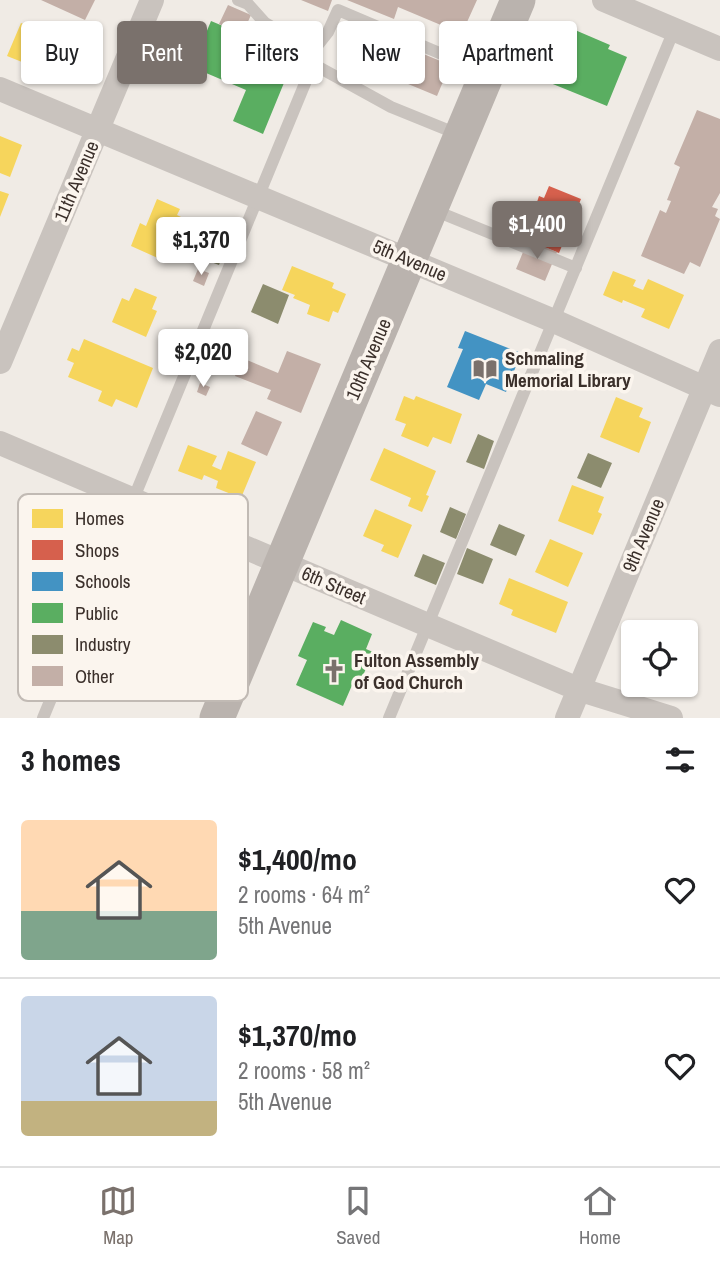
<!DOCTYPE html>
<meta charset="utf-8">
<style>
:root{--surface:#fff;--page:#f6f6f6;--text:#202124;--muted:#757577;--line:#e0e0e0;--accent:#7a716c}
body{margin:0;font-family:"Archivo Narrow",sans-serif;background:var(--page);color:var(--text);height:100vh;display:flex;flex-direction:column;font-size:26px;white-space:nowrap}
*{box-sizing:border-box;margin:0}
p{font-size:23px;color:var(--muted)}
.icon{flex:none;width:38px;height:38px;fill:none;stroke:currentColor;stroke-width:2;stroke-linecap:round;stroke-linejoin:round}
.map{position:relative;height:718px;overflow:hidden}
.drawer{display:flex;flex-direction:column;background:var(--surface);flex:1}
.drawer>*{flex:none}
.banner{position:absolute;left:21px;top:21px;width:679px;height:63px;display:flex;gap:14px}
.fabs{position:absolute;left:621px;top:620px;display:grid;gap:14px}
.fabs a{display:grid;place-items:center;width:77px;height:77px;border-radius:7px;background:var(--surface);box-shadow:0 2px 5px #0004;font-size:35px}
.price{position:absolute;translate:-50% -60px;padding:0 16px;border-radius:7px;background:#fff;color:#222;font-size:23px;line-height:46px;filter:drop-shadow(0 2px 4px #0008)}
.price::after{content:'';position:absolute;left:50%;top:42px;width:21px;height:16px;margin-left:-10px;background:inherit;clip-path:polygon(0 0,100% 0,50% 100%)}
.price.current{background:var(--accent);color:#fff}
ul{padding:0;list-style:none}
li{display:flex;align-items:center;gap:21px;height:175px;padding:0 21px}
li+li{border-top:2px solid var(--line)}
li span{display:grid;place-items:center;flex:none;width:196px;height:140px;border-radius:7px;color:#555}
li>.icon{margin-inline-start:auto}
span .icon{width:84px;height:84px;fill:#fffc;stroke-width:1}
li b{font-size:30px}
h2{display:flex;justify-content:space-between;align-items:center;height:84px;padding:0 21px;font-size:30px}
.tag{padding:0 24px;border-radius:7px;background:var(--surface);box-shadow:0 2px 5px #0004;font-size:24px;line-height:63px}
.tag.current{background:var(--accent);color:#fff}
.tabs{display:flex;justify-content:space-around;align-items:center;height:98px;border-top:2px solid var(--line);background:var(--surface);font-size:19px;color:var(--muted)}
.tabs a{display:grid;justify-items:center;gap:4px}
.tabs .current{color:var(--accent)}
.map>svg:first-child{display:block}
</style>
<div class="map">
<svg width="720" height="718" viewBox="0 0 720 718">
<rect width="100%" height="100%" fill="#f0ebe5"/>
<path fill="#f6d55c" d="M36,21l25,10 -10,24 8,3 -7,16 -45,-18 14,-33 13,5z
M0,136l22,9 -12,32 -10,-4z
M0,191l9,3 -9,23z
M157,199l23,10 -3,6 8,4 -15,36 -7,-3 -3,7 -29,-13 9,-23 6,3z
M292,266l42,17 -2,5 14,6 -8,19 -5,-2 -4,11 -22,-8 3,-9 -17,-7 2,-3 -13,-5z
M613,271l23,9 -3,6 10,4 5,-11 36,16 -15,34 -28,-12 4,-8 -22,-9 -1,3 -19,-8z
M135,288l22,9 -5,12 5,2 -11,26 -34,-15 10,-24 7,3z
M84,339l69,29 -16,40 -21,-9 -4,8 -14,-6 4,-10 -34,-14 6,-14 -7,-3 5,-12 7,3z
M404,396l10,4 2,-4 46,18 -11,30 -18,-7 -5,10 -27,-11 5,-12 -11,-4z
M616,397l27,11 -4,9 12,5 -12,31 -39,-16z
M188,445l29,11 -5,10 9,4 7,-19 28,11 -15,36 -25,-10 2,-7 -14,-6 -2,5 -24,-9z
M384,448l52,23 -10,24 3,1 -7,16 -14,-6 3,-8 -41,-18z
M572,485l32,12 -6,15 4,2 -9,21 -35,-14z
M375,509l37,16 -14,33 -17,-7 3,-6 -21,-9z
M550,539l33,14 -15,34 -33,-15z
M509,578l59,24 -12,31 -45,-18 2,-5 -14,-6z"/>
<path fill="#d6604d" d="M549,186l32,13 -22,54 -32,-13 13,-33 -4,-2 3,-9 5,2z"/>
<path fill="#4393c3" d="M465,331l56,22 -15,39 -20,-8 -7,16 -32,-13 16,-38 -5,-1z"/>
<path fill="#5aae61" d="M211,21l84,35 -32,78 -30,-13 13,-31 -54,-23z
M559,29l14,6 2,-5 35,15 -2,4 19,8 -20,49 -69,-28z
M341,620l31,14 -6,15 7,3 -14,33 -6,-2 -10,23 -47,-21 11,-25 -9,-4 15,-34 13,5 -2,4 10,4z"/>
<path fill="#8c8c6e" d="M207,233l21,9 -9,23 -22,-8z
M263,284l26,11 -11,29 -27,-12z
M478,434l16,7 -10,28 -18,-7z
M588,453l24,10 -11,25 -24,-10z
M450,507l16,7 -10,25 -16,-7z
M499,524l26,11 -9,21 -26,-11z
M467,548l26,11 -10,25 -26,-10z
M423,554l22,9 -9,22 -22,-9z"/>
<path fill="#c3afa7" d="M41,0h54l-10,20z
M301,0h31l-4,11z
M347,0h130l-19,42 -14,-6 4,-8 -50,-21 -4,12z
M228,5l23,10 -9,20 -23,-11z
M361,28l89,37 -13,31 -89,-37z
M697,110l23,9v74l-8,14 6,2 -3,7 5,3 -20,48 -10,-5 -6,12 -43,-18 19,-46 6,3 5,-12 -4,-1 13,-33 -6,-3z
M528,240l29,12 -12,29 -29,-12z
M198,269l11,4 -5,13 -11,-5z
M287,351l34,13 -20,49 -34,-14 4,-9 -36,-14 7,-18 36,15z
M200,383l10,4 -4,9 -9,-4z
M256,411l26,11 -15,34 -26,-12z"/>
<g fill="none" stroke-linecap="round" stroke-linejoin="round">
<path stroke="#c9c3be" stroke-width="12" d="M313,51l15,-19 10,-22 146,62
M313,64l78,43 69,28
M431,209l145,59
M43,718l270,-654v-13l-48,-28 -17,-19 -10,-4
M389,718l285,-688"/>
<path stroke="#c9c3be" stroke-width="24" d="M604,0l116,49
M0,89l554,232 166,74
M0,362l152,-362
M0,443l578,246 93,29
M567,718l153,-367"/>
<path stroke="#bab3ae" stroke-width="35" d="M217,718l301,-718"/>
</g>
<defs>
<g id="library-bare" transform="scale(1.89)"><path d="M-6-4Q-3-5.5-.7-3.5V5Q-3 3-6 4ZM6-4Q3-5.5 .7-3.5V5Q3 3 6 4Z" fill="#7a716c" stroke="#fbf5ee" stroke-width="2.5" paint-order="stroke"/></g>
<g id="church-bare" transform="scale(1.89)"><path d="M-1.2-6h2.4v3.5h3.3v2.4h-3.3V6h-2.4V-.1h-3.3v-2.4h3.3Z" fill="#7a716c" stroke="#fbf5ee" stroke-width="2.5" paint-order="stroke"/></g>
</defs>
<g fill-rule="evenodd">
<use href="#library-bare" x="485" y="369"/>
<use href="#church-bare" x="334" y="671"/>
</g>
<g text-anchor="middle" stroke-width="7" stroke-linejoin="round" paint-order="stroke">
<g font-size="19" fill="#3b302b" stroke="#fbf5ee">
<text transform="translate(76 181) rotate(-67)" y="7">11th Avenue</text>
<text transform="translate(410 260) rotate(23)" y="7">5th Avenue</text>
<text transform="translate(368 359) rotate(-67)" y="7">10th Avenue</text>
<text transform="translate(643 535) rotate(-67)" y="7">9th Avenue</text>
<text transform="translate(334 585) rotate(23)" y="7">6th Street</text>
</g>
<g font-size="19" font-weight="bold" fill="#3b302b" stroke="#fbf5ee" text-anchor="start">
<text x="505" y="365">Schmaling<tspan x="505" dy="22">Memorial Library</tspan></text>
<text x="354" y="667">Fulton Assembly<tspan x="354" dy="22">of God Church</tspan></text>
</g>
</g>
<rect x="18" y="494" width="230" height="207" rx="10" fill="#fbf5ee" stroke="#c1bab4" stroke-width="2"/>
<rect x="32" y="509" width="31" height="19" fill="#f6d55c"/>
<rect x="32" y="540" width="31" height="20" fill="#d6604d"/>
<rect x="32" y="572" width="31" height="19" fill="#4393c3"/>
<rect x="32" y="603" width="31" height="20" fill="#5aae61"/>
<rect x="32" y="635" width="31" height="19" fill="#8c8c6e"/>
<rect x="32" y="666" width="31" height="20" fill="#c3afa7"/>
<g font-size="19" fill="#3b302b">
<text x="75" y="525">Homes</text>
<text x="75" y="557">Shops</text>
<text x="75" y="588">Schools</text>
<text x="75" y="620">Public</text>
<text x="75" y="651">Industry</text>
<text x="75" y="683">Other</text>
</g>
</svg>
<div class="fabs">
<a><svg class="icon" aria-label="locate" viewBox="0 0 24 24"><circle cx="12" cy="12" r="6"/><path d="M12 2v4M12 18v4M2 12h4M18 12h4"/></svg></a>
</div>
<b class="price current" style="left:537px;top:261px">$1,400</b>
<b class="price" style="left:201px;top:277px">$1,370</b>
<b class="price" style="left:203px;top:389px">$2,020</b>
<div class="banner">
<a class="tag">Buy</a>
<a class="tag current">Rent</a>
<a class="tag">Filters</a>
<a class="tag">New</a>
<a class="tag">Apartment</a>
</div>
</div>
<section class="drawer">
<h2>3 homes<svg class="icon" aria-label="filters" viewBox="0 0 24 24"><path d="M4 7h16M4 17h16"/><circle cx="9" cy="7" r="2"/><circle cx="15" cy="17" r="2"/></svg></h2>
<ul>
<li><span style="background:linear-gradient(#ffd9b3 65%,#7fa58c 0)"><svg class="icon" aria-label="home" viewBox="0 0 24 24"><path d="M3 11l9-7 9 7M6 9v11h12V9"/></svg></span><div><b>$1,400/mo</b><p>2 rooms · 64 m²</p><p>5th Avenue</p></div><svg class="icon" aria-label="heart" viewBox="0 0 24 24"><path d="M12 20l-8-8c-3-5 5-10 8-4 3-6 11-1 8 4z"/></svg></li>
<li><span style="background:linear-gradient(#c9d6e8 75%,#c2b280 0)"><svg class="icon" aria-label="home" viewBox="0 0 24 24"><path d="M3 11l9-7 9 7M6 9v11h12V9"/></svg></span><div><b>$1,370/mo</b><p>2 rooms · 58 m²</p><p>5th Avenue</p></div><svg class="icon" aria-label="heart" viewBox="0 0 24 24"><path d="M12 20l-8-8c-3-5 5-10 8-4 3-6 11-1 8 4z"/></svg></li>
</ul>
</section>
<nav class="tabs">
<a class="current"><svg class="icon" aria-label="map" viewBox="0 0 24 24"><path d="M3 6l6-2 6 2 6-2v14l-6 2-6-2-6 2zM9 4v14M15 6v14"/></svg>Map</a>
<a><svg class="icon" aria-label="saved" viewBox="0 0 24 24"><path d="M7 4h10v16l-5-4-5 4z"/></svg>Saved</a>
<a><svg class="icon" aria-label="home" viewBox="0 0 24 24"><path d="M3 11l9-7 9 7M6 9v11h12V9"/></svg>Home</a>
</nav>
